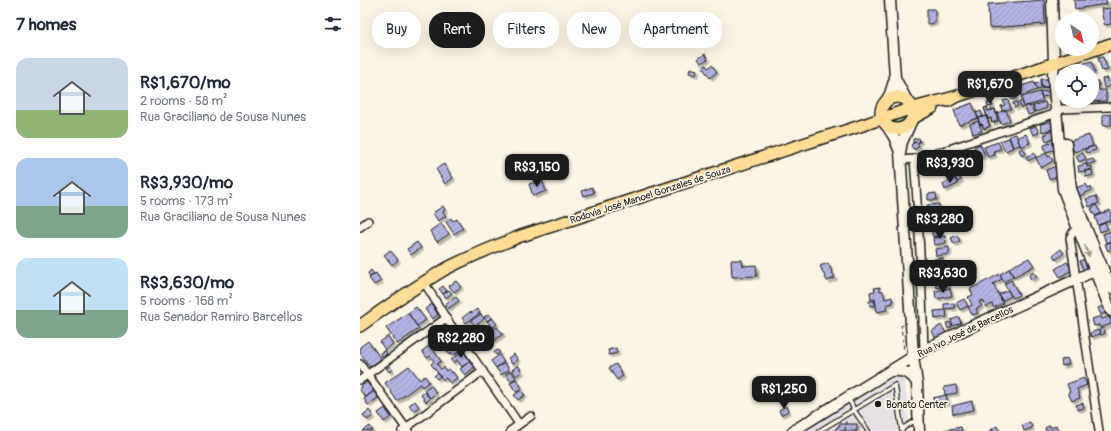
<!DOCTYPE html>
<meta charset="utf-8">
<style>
:root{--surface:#fff;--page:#f6f6f7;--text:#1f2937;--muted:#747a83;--accent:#1c1c1c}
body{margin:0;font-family:Pangolin,sans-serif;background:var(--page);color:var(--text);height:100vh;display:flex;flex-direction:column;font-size:15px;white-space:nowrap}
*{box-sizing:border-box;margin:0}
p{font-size:13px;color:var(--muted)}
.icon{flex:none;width:22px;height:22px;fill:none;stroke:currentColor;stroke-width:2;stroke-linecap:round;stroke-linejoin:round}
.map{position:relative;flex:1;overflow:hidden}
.side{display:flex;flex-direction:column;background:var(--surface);width:360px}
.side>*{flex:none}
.hud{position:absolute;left:12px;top:12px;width:380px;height:36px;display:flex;gap:8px}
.needle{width:26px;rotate:145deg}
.controls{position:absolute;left:695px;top:12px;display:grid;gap:8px}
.controls a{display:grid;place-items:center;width:44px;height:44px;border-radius:50%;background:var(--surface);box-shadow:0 4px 16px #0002;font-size:20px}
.price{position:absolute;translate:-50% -34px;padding:0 9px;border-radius:8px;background:var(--accent);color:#fff;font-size:13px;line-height:26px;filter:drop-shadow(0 1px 2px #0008)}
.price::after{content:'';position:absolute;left:50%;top:24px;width:12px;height:9px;margin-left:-6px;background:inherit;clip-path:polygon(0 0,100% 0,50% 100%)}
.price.selected{background:#222;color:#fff}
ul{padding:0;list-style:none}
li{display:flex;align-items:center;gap:12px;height:100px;padding:0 16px}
li span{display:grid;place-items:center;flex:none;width:112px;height:80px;border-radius:12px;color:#555}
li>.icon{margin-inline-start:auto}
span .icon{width:48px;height:48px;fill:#fffc;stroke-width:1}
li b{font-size:17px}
h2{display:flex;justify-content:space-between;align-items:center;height:48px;padding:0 16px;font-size:17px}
.chip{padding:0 14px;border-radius:16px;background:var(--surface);box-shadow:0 4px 16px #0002;font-size:14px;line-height:36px}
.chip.selected{background:var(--accent);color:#fff}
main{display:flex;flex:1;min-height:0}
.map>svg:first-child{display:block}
</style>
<main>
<section class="side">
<h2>7 homes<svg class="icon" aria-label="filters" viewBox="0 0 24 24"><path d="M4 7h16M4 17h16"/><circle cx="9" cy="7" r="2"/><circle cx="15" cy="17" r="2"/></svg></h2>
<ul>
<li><span style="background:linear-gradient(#c9d6e8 65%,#8fb573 0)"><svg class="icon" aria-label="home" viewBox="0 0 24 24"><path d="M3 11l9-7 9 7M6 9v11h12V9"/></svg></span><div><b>R$1,670/mo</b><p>2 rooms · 58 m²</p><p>Rua Graciliano de Sousa Nunes</p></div></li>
<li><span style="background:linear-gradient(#a9c7e8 60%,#7fa58c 0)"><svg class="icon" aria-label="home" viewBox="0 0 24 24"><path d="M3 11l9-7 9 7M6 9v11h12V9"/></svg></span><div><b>R$3,930/mo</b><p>5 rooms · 173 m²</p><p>Rua Graciliano de Sousa Nunes</p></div></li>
<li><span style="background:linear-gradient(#bfe0f5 65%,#7fa58c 0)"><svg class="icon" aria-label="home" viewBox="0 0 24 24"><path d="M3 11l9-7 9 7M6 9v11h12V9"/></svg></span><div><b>R$3,630/mo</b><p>5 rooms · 168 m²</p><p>Rua Senador Ramiro Barcellos</p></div></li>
</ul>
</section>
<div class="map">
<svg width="751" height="431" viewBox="0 0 751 431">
<defs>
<pattern id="grass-tufts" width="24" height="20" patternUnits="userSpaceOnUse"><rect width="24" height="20" fill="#abd998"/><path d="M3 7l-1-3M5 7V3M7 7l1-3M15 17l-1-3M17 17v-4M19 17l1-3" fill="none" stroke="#93ba82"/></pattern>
<pattern id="building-hatch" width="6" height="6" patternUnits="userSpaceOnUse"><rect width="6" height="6" fill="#b3b3e4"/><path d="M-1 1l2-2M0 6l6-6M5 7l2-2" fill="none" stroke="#9999c3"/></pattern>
<filter id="shadow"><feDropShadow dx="2.5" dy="2.5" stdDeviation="0" flood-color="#0004"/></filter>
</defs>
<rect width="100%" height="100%" fill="#fcf5e5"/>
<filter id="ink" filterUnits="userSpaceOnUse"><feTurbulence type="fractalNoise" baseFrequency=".025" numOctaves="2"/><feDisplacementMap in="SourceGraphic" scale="8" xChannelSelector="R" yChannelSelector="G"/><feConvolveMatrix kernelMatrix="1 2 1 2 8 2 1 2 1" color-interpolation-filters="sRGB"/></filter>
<g filter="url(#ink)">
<path fill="#e6e1e5" d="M536,376h6l3,2 4,53h-105z"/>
<path fill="url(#grass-tufts)" stroke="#647a5a" d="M550,115c-6,11 -11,16 -22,7z"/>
<path fill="url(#building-hatch)" stroke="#1c1c1c" filter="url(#shadow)" d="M684,0l1,24 -56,4 -1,-24z
M714,0h32l1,4 -32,5z
M750,8l1,16 -6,1 -1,-1 -3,-15z
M567,9h8v14l-8,1z
M345,54l3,5 -7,4 -3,-4z
M743,57l5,13 -6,1 -4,-13z
M732,61l3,12 -3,1v-3h-5l-3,-8z
M346,65l2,3 4,-3 5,7 -7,6 -7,-10z
M330,68l7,2 -1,5 -7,-2z
M748,78l1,9 -5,1 -2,-9z
M681,79h7l1,8h-8z
M732,81h6l1,9h7v11l-36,2v-2h22z
M674,82l3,8 -16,6 -3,-9z
M681,82v5h8l-12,3 -2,-6z
M689,91l1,5 -9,1 -1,-5z
M680,92l3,9 -19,6 -3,-10z
M655,94l1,4 -4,2 -2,-4z
M648,100l3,9 -9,2 -1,-5 4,-1 -2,-4z
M662,101l2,6 -3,1 -2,-6z
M631,102l2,4 -5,1 -1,-4z
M657,102l1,4 -3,2 -2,-5z
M685,102l2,6 -12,4 -2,-6z
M612,103l6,15 -19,7 -5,-15z
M669,105v2l4,-1 1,2 -2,1 1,2h1l1,1h-2l1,1 -6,2 -3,-9z
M627,107l1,4 7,-2 3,12 -6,2 -1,-5 -3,1 -4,-11z
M627,107l1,4 7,-2 3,12 -6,2 -1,-5 -3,1 -4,-11z
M646,110l4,11 -9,3 -4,-11z
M621,111l2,6 -5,1 -2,-5z
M751,114v11l-8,1v-11z
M626,116l4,10 -6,3 -2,-5 -2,1 -2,-7z
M626,116l4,10 -6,3 -2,-5 -2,1 -2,-7z
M618,121l4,10 -9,3 -3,-10z
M695,121l1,7 -14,4 -2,-8z
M676,126l3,7 -6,2 -3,-7z
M693,130l2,8 -9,3 -2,-6 3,-1v-2z
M656,134l4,11 -7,2 -4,-11z
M666,134l4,9 -9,4 -4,-9z
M729,135l4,11 -19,6 -4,-11z
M559,138l1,4 -7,1v-4z
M649,138l4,10 -8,3 -5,-10z
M557,142l2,4 -3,3h-3l-2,-4 2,-2z
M638,142l3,7 -8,2 2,4 -7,2 -4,-10z
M693,142l2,8 -10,2 -1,-7z
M620,144l5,11 -6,3 -5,-11z
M735,146l1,4 -10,3 -1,-4z
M663,148l3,6 -4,2 -3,-6z
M674,153l2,4 -8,4 -2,-4z
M686,153l2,4 2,-1 3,5 -12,7 -5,-10z
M723,153l3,6 -7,3 -3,-6z
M733,159l2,3 -8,3 -1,-4z
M84,164l9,14 -8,6 -9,-15z
M727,164v3l5,-1v3l-13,3 -1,-6z
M696,166l3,10 -10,3 -3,-9z
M732,170l1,5 -7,2 -1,-6z
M599,176l2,4 -4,2 -2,-3z
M595,178l3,6 -13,6 -2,-6z
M182,180l4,11 -13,5 -4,-12z
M726,184l2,4 3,-1 1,3 -12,6 -4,-8z
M232,187l2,6 -10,3 -2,-5z
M576,193l1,7h-9v-6z
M736,196l3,7 -10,4 -3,-8z
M579,204l1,9 -11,2 -2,-10z
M736,205l5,8 -6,3 -4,-7z
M83,206l2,4 -2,2 3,4 -8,5 -5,-8z
M750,210l1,4v6l-13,5 -3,-8z
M582,215h9v9h-13v-5h4z
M91,218l2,3 4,-2 6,9 -9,6 -8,-12z
M81,223l8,11 -12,8 -7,-11z
M745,223l3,6 -8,3 -2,-6z
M579,228l2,7 -8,2 -2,-7z
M751,231v10l-5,2 -3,-9z
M597,235l3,6 -6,3 -3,-6z
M585,236l1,7 -12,2 -1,-7z
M57,242l4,6 -10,7 -4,-6z
M751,242v8l-3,1 -3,-7z
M589,247v7l-13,2 -1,-7z
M701,249l3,4 -8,7 -3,-5z
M30,250l8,10 -6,5 -8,-10z
M583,258v6l-9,1v-6z
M669,258l5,8 -20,11 -5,-9z
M727,258l3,10 -7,2 -3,-9z
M371,260h11l1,6 13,-1 1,11 -25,1z
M707,262l5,8 -12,7 -5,-8z
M468,263l7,15 -8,3 -7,-15z
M601,267h8v12h-7z
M588,268l2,9 -15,3 -2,-9z
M649,269l4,7 -9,6 -4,-8z
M11,270l3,4 -4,3 -2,-4z
M674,272l3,5 -6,3 -2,-5z
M16,273l5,8 -7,4 -5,-7z
M640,274l2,5 -9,5 10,19 -9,5 -2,-4 -6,3 -3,-7 -4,2 3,4 -6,3 2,4 -6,2 -4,-8 4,-2 -4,-8 5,-2 -3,-6z
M588,279l1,6 -12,3 -2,-6z
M651,280l8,15 -6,3 -9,-14z
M96,281l5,6 -7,5 -5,-6z
M83,286l4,5 -4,3 -4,-5z
M520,287v4h3l2,8 7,-2 1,6 -7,2 1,5 -10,2 -2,-13 -4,1 -1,-8 5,-1 -1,-3z
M590,288l2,8 -16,3 -1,-8z
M89,290l3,3 -6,5 -3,-4z
M648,290l3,6 -9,5 -3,-7z
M96,297l3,4 -11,8 -3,-5z
M604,299l4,7 -8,4 -4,-7z
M509,301h6v5h-5z
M594,303l1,5 -11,1v-5z
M72,304l6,11 -6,4 -7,-10z
M746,304l3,7 -8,4 -3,-7z
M56,307l10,13 -9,6 -9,-13z
M117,309l3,4 -14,10 -4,-5 8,-6 1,1z
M586,310l1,7 -12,2 -1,-8z
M48,313l11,16 -22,15 -11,-16z
M121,314l3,5 -9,7 -4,-5z
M129,314l3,4 -5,3 -3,-4z
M741,316l1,3 8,-2 1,7 -11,4 -1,-3 -5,1 -2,-7z
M599,317l2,6 -8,3 -2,-6z
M132,318l5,6 -5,4 -5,-7z
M590,322l2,5 -4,2 -2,-6z
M581,325l5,8 -10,6 -4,-8z
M86,327l12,16 -11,8 -4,-5 2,-2 -3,-4 -4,2 -4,-6z
M125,327l3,5 -3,1 2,3 -9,6 -1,-3 -4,3 -3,-5z
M137,327l6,7 -9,7 -6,-7z
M743,328l2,5 -4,2 -2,-5z
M738,330l2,4 -9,3 -1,-4z
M28,336l5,8 -8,6 -5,-8z
M8,341l13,18 -11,8 -10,-14v-6z
M97,344l5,6 -8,5 -2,-2 -3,2 -2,-4z
M70,345l11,16 -4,3 4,5 3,-2 2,4 3,-2 2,4 2,-1 4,6 -7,5 -4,-5 -3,2 -12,-16 3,-3 -4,-5 -3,2 -5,-7z
M256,348l1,5 -8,2 -1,-5z
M25,350l2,4 -5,3 -2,-4z
M138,350l2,3 -4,2 -2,-3z
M103,351l7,10 -8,6 -5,-7 -4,3 -2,-3z
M154,354l4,6 -6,4 -4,-6z
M139,355l5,7 -8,6 -5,-7z
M707,358l2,6 -7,2 -1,-6z
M110,361l5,6 -10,8 -5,-6z
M145,363l4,7 -8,5 -5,-7z
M256,364l7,12 -6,4 -8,-12z
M158,365l4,7 -6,4 -4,-6z
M30,366l2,4 -3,2 -3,-4z
M49,366l11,14 5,-4 4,6 -7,5 -2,-3 -23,17 -12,-18z
M151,371l5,7 -6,3 -4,-7z
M78,373l2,3 -3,3 -3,-3z
M724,378l3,7 -10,4 3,9 -8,3 -4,-8 2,-1 -3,-8z
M156,379l6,9 -6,4 -6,-9z
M7,382l7,9 -9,6 -5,-7v-3z
M71,385l5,8 -6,5 -6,-8z
M596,385l1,8 -12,2 -1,-8z
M161,390l4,5 -7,5 -4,-5z
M14,391l4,7 -10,7 -4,-6z
M65,392l5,7 -4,3 -5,-7z
M586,395l2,8 -13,3 -2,-8z
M55,401l4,6 -6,4 -4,-6z
M612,401l2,9 -21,4 -1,-8z
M723,403l1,5 -6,2 -2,-5z
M426,406l2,5 -7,4 -2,-5z
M25,408l6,9 -7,5 -6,-9z
M9,410l4,6 -6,4 -4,-5z
M670,422l2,6 -8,3 -2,-6z
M479,424h18v7h-23l3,-4h2z
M690,425l1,3 5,-3 2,5 -12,1 -1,-3z
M10,426l3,5h-10z
M637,426l2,4 -2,1h-8z
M601,427l1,4h-17l-1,-1z"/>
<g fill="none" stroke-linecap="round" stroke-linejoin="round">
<g stroke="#1c1c1c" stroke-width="6">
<path id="lane" d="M487,399l4,4 3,7 14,21
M539,410l18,-10
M542,429l14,-9
M459,431l76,-46 7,46"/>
</g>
<g stroke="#1c1c1c" stroke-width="10">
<path id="street" d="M554,159c5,64 8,127 10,191
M540,160l14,-1 26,-7 117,-39 5,-4 49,-2
M0,227l8,-6
M722,228l-9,4 -3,6 29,193
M64,282l22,36 73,106
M0,364l48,67
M0,380l86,-62
M42,431l81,-60
M150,431l21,-15"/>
</g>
<g stroke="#1c1c1c" stroke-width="13">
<path id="secondary" d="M530,0l5,78 11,21
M692,0l2,63 -1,12 10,114 15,40 33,82
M524,104l6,-10 5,-16
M527,126l7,11 6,15 13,204 4,28 2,47
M706,144l5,45 14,37 26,62
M540,152l2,-10 9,-20
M532,371c11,-1 20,2 25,12
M433,431l131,-81 44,-22 109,-49 25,-12"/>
</g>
<g stroke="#1c1c1c" stroke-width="14">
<path id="primary" d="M521 113a16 16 0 1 1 32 0a16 16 0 1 1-32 0Z
M588,101l7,-4 156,-53
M553,118l19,-10
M0,326c27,-20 54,-38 82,-55 25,-14 52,-24 79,-35l307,-100c29,-8 56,-19 85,-28 14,-4 28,-7 42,-11"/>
</g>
<path stroke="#1c1c1c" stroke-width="1" stroke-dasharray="4 3" stroke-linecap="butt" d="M543,325l-2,1 3,24
M485,431l1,-10"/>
<use href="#lane" stroke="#fcf5e5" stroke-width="3.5"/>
<use href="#street" stroke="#fcf5e5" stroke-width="7"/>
<use href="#secondary" stroke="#fcf5e5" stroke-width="10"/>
<use href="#primary" stroke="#fedd96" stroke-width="11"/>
</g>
<defs><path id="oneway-shaft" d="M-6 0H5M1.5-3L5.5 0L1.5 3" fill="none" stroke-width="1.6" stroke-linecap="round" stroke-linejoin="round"/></defs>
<use stroke="#97938b" href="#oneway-shaft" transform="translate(727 251) rotate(68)"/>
</g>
<circle fill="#1c1c1c" stroke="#fcf5e5" stroke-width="1.5" cx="518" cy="404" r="4"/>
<g text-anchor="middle" stroke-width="3.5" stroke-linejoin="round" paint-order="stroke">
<g font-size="10" fill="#1c1c1c" stroke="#fcf5e5">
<text transform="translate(290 194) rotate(-18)" y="4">Rodovia José Manoel Gonzales de Souza</text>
<text transform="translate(605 331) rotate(-26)" y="4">Rua Ivo José de Barcellos</text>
</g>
<g font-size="10" fill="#1c1c1c" stroke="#fcf5e5" text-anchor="start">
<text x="526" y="408">Bonato Center</text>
</g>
</g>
</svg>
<div class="controls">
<a><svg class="needle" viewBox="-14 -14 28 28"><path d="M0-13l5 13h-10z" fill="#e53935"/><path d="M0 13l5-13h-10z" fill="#747a83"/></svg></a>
<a><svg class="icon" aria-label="locate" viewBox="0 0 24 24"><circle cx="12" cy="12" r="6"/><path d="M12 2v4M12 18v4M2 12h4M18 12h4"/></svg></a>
</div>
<b class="price selected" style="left:630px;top:105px">R$1,670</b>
<b class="price" style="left:590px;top:184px">R$3,930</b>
<b class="price" style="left:177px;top:188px">R$3,150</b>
<b class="price" style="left:580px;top:240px">R$3,280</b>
<b class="price" style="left:583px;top:294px">R$3,630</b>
<b class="price" style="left:101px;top:359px">R$2,280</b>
<b class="price" style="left:424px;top:410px">R$1,250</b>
<div class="hud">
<a class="chip">Buy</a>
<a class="chip selected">Rent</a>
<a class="chip">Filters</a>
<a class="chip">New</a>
<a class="chip">Apartment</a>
</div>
</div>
</main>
